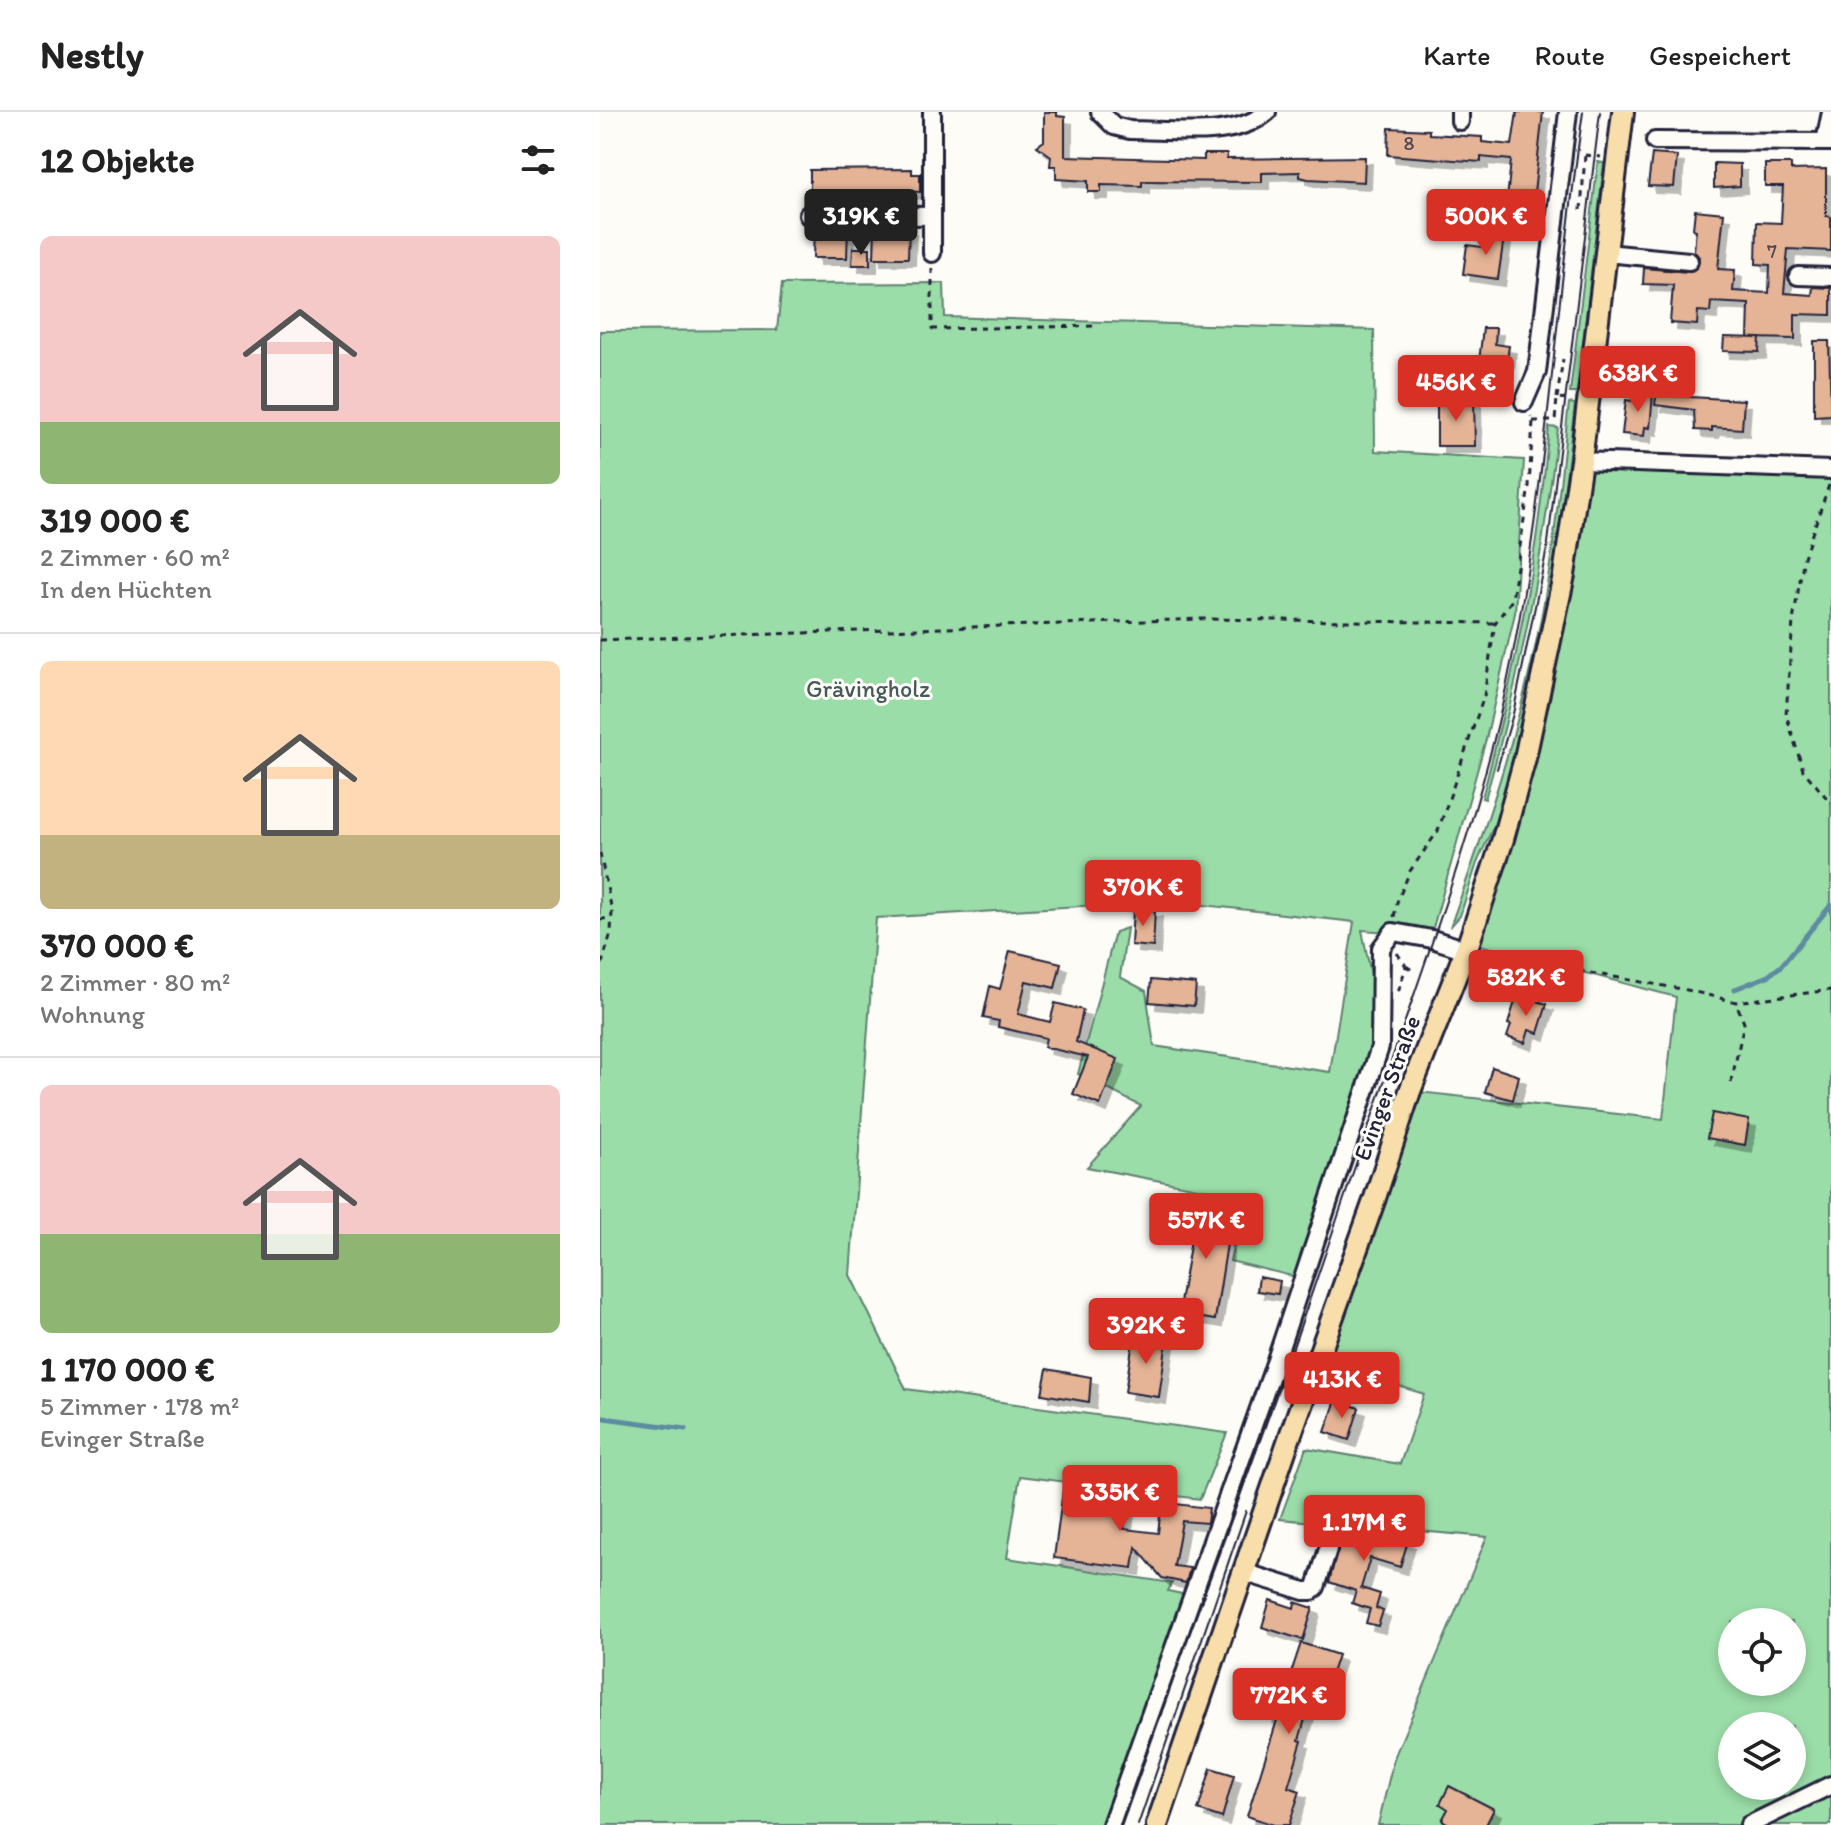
<!DOCTYPE html>
<html lang="de">
<meta charset="utf-8">
<style>
:root{--surface:#fff;--page:#f6f6f6;--text:#222;--muted:#767676;--line:#e0e0e0;--accent:#d93025}
body{margin:0;font-family:Itim,sans-serif;background:var(--page);color:var(--text);height:100vh;display:flex;flex-direction:column;font-size:30px;white-space:nowrap}
*{box-sizing:border-box;margin:0}
p{font-size:26px;color:var(--muted)}
.icon{flex:none;width:44px;height:44px;fill:none;stroke:currentColor;stroke-width:2;stroke-linecap:round;stroke-linejoin:round}
.map{position:relative;flex:1;overflow:hidden}
.sheet{display:flex;flex-direction:column;background:var(--surface);width:600px}
.sheet>*{flex:none}
.fabs{position:absolute;left:1118px;top:1496px;display:grid;gap:16px}
.fabs a{display:grid;place-items:center;width:88px;height:88px;border-radius:50%;background:var(--surface);box-shadow:0 4px 12px #0003;font-size:40px}
.price{position:absolute;translate:-50% -68px;padding:0 18px;border-radius:8px;background:var(--accent);color:#fff;font-size:26px;line-height:52px;filter:drop-shadow(0 2px 4px #0008)}
.price::after{content:'';position:absolute;left:50%;top:48px;width:24px;height:18px;margin-left:-12px;background:inherit;clip-path:polygon(0 0,100% 0,50% 100%)}
.price.selected{background:#222;color:#fff}
ul{padding:0;list-style:none}
li{display:grid;align-content:center;gap:16px;height:424px;padding:0 40px}
li+li{border-top:2px solid var(--line)}
li span{display:grid;place-items:center;height:248px;border-radius:12px;color:#555}
li>.icon{margin-inline-start:auto}
span .icon{width:144px;height:144px;fill:#fffc;stroke-width:1}
li b{font-size:34px}
h2{display:flex;justify-content:space-between;align-items:center;height:96px;padding:0 40px;font-size:34px}
header{display:flex;align-items:center;gap:48px;box-sizing:border-box;height:112px;padding:0 40px;background:var(--surface);border-bottom:2px solid var(--line)}
header strong{font-size:38px}
nav{display:flex;gap:44px;margin-inline-start:auto;font-size:28px}
main{display:flex;flex:1;min-height:0}
.map>svg:first-child{display:block}
</style>
<header>
<strong>Nestly</strong>
<nav><a>Karte</a><a>Route</a><a>Gespeichert</a></nav>
</header>
<main>
<section class="sheet">
<h2>12 Objekte<svg class="icon" aria-label="filters" viewBox="0 0 24 24"><path d="M4 7h16M4 17h16"/><circle cx="9" cy="7" r="2"/><circle cx="15" cy="17" r="2"/></svg></h2>
<ul>
<li><span style="background:linear-gradient(#f6c9c9 75%,#8fb573 0)"><svg class="icon" aria-label="home" viewBox="0 0 24 24"><path d="M3 11l9-7 9 7M6 9v11h12V9"/></svg></span><div><b>319 000 €</b><p>2 Zimmer · 60 m²</p><p>In den Hüchten</p></div></li>
<li><span style="background:linear-gradient(#ffd9b3 70%,#c2b280 0)"><svg class="icon" aria-label="home" viewBox="0 0 24 24"><path d="M3 11l9-7 9 7M6 9v11h12V9"/></svg></span><div><b>370 000 €</b><p>2 Zimmer · 80 m²</p><p>Wohnung</p></div></li>
<li><span style="background:linear-gradient(#f6c9c9 60%,#8fb573 0)"><svg class="icon" aria-label="home" viewBox="0 0 24 24"><path d="M3 11l9-7 9 7M6 9v11h12V9"/></svg></span><div><b>1 170 000 €</b><p>5 Zimmer · 178 m²</p><p>Evinger Straße</p></div></li>
</ul>
</section>
<div class="map">
<svg width="1231" height="1713" viewBox="0 0 1231 1713">
<defs>
<filter id="shadow"><feDropShadow dx="7" dy="7" stdDeviation="0" flood-color="#0004"/></filter>
</defs>
<rect width="100%" height="100%" fill="#fdfcf7"/>
<filter id="ink" filterUnits="userSpaceOnUse"><feTurbulence type="fractalNoise" baseFrequency=".0125" numOctaves="2"/><feDisplacementMap in="SourceGraphic" scale="16" xChannelSelector="R" yChannelSelector="G"/><feConvolveMatrix kernelMatrix="1 2 1 2 8 2 1 2 1" color-interpolation-filters="sRGB"/></filter>
<g filter="url(#ink)">
<path fill="#9bdda8" stroke="#5e8072" stroke-width="2" fill-rule="evenodd" d="M998,50l6,1 -27,230h-7z
M344,171l1,34 429,13 1,121 149,9 -9,153 -29,126 -55,196 -69,-5 15,75 -2,47 -75,226 -70,-17 15,-64 -158,-30 54,-61 -63,-32 37,-142 12,-4 -7,49 26,14 8,55 176,26 24,-150 -221,-25 -24,1 -10,7 -223,13 -26,357 56,114 321,44 -27,66 -180,-23 -13,82 165,25 -4,8 19,4 -79,230h-508v-1494l177,-1 5,-46z
M969,291l6,1 -20,164 -14,80 -27,115 -14,49 -23,51 -17,53 -10,11c33,-91 64,-183 85,-279 18,-81 25,-165 34,-245z
M949,315l9,1c-15,126 -37,249 -73,371l-3,-1c33,-122 56,-245 67,-371z
M981,349l250,9v1355h-453l16,-67 93,-221 -207,-18 26,-71 94,16 24,-70 -95,-30 81,-273 253,28 13,-122 -207,-55 34,-103zM1132,1510h60v60h-60zM1132,1614h60v60h-60z"/>
<g fill="none" stroke-linecap="round" stroke-linejoin="round">
<path stroke="#5d8ba1" stroke-width="5" d="M1135,877l33,-13 13,-10 50,-61
M4,1306l82,11"/>
</g>
<path fill="#e5b496" stroke="#22223b" stroke-width="2" filter="url(#shadow)" d="M444,0h13v4l8,1v39l139,4v-6h23v5l138,-2 -1,25 -56,-3 -8,-2v-5l-38,1v9l-120,-1v5l-41,-1v7h-13v-11l-32,-2v-13h-6l1,-10 -14,-10 7,-5z
M917,0h26l-13,117 -31,-4 3,-26 5,1 4,-40 -30,-3v5l-93,-7 1,-27 40,2v4l53,3v5l30,3z
M1052,42l25,2 -3,31 -26,-1z
M1114,51l26,1v22l-26,2z
M1165,52h26v6l35,-1v47l5,1v34l-43,-2 -4,44 28,2 1,-8 18,1v27l-36,-1v25l-47,-1 1,-34 -38,-2 -1,10 -12,-1 -1,14 -27,-2 3,-38 -30,-1 1,-16 44,4 9,-4 2,-11 -5,-6 2,-21 -3,-1 2,-19 29,3 -6,56 17,1 -2,21 36,2 1,-28 -14,-1 1,-42 24,1 2,-37h-18z
M312,57v5h8v18l-18,-1v8h-92v-29z
M275,115l34,1 -1,30h-34z
M214,116l34,1 -1,29h-34z
M892,116l13,2 -7,49 -35,-5 4,-29 22,3z
M253,136h17v17h-18z
M883,216h13l-1,16 14,2 -5,36 -27,-4z
M1124,225l36,1 -1,14 -36,-1z
M1214,229h15l2,74 -17,1z
M1057,278l15,2v4l72,4 -2,29 -30,-2v4l-17,-1 -1,-20 -39,-5z
M1034,279l19,2 -3,35 -5,-1 -1,9 -22,-2 4,-34 7,1z
M837,287h37l1,47h-38z
M533,797l22,1 -2,37 -22,-2z
M410,839l51,12 -6,25 -29,-7 -8,33 32,8 5,-19 28,7 -7,32 42,17 -18,46 -27,-11 15,-37 -44,-10 2,-9 -48,-11 1,-6 -16,-3 7,-32 10,3z
M551,868l45,4 -2,22 -45,-4z
M917,883l30,9 -9,29 -9,-3 -4,13 -18,-6 4,-12 -3,-1z
M892,955l27,9 -6,24 -28,-8z
M1112,1001l37,7 -4,25 -38,-7z
M598,1088l35,6 -18,114 -37,-6z
M659,1165l21,4 -2,13 -21,-3z
M534,1223l33,5 -8,57 -34,-5z
M447,1257l44,8 -2,25 -47,-8z
M736,1288l23,8 -10,32 -24,-8z
M463,1378l49,7 1,-7 16,3 -5,36 34,4 2,-17 16,-12 33,4 -2,15 -25,-2 -8,45 16,2 -4,15 -24,-5 -26,-31 -3,21 -79,-10z
M745,1410l63,19 -8,26 -30,-9 -9,30 19,6 -4,14 7,3 -5,15 -12,-3 4,-14 -18,-6 4,-12 -27,-9z
M670,1488l24,8 1,-6 18,6 -10,32 -41,-13z
M701,1531l37,12 -10,30 -12,-4 -17,59 3,1 -14,46 12,4 -11,34h-15l-27,-9 30,-96 -11,-4 8,-27 4,2 3,-8 6,2z
M611,1656l23,7 -12,43 -24,-8z
M849,1674l45,23 -8,16h-35l-9,-5 6,-11 -8,-5z"/>
<g fill="none" stroke-linecap="round" stroke-linejoin="round">
<g stroke="#22223b" stroke-width="22">
<path id="minor" d="M332,0v141
M500,0l14,14 16,4c41,0 104,10 137,-18
M860,9v-9
M1055,29l176,1
M1225,30l6,-30
M208,103l124,1
M1006,141l83,8
M1198,164l33,1
M924,290l13,-30 31,-260
M981,349l250,9
M643,1460l61,19h8l4,-4 12,-38
M511,1713l160,-450 109,-328 1,-99 12,-16 39,7 35,11
M1149,1713l82,-40"/>
</g>
<g stroke="#22223b" stroke-width="26">
<path id="major" d="M557,1713l132,-386 85,-238 36,-110 59,-149 34,-103 22,-81 39,-183 17,-114 42,-349"/>
</g>
<path stroke="#22223b" stroke-width="3" stroke-dasharray="6 6" stroke-linecap="butt" d="M985,43l16,2
M981,98l4,-55
M332,156v61l164,-3
M957,286l6,-39
M933,309h22l2,-23 14,1
M1229,373l-25,72 -11,64 -7,93 17,56 28,33
M0,528l603,-21 292,4
M0,741l12,58 -1,22 -11,37
M794,805l3,-15 13,-31 28,-40 46,-135 11,-73 17,-23 17,-114 4,-65 -2,-5
M0,808l11,-3
M797,841l9,13 -8,27
M884,842l203,36 49,12 95,-12
M806,854l8,5
M1131,971l13,-60 -8,-21"/>
<use href="#minor" stroke="#fdfcf7" stroke-width="16"/>
<use href="#major" stroke="#f8deab" stroke-width="20"/>
<path stroke="#22223b" stroke-width="2" d="M897,657l16,-55 35,-171 52,-431
M520,1713c44,-127 93,-252 138,-379 43,-118 82,-237 123,-355 43,-127 91,-254 121,-385 44,-195 52,-396 81,-594
M538,1713l108,-314"/>
</g>
</g>
<g text-anchor="middle" stroke-width="6" stroke-linejoin="round" paint-order="stroke">
<g font-size="20" fill="#534652">
<text x="809" y="38">8</text>
<text x="1172" y="146">7</text>
</g>
<g font-size="24" fill="#465a5c" stroke="#fdfcf7">
<text x="268" y="585">Grävingholz</text>
</g>
<g font-size="24" fill="#22223b" stroke="#fdfcf7">
<text transform="translate(787 976) rotate(-70)" y="8">Evinger Straße</text>
</g>
</g>
</svg>
<div class="fabs">
<a><svg class="icon" aria-label="locate" viewBox="0 0 24 24"><circle cx="12" cy="12" r="6"/><path d="M12 2v4M12 18v4M2 12h4M18 12h4"/></svg></a>
<a><svg class="icon" aria-label="layers" viewBox="0 0 24 24"><path d="M12 4l9 5-9 5-9-5zM3 14l9 5 9-5"/></svg></a>
</div>
<b class="price selected" style="left:261px;top:145px">319K €</b>
<b class="price" style="left:886px;top:145px">500K €</b>
<b class="price" style="left:1038px;top:302px">638K €</b>
<b class="price" style="left:856px;top:311px">456K €</b>
<b class="price" style="left:543px;top:816px">370K €</b>
<b class="price" style="left:926px;top:906px">582K €</b>
<b class="price" style="left:606px;top:1149px">557K €</b>
<b class="price" style="left:546px;top:1254px">392K €</b>
<b class="price" style="left:742px;top:1308px">413K €</b>
<b class="price" style="left:520px;top:1421px">335K €</b>
<b class="price" style="left:764px;top:1451px">1.17M €</b>
<b class="price" style="left:689px;top:1624px">772K €</b>
</div>
</main>
